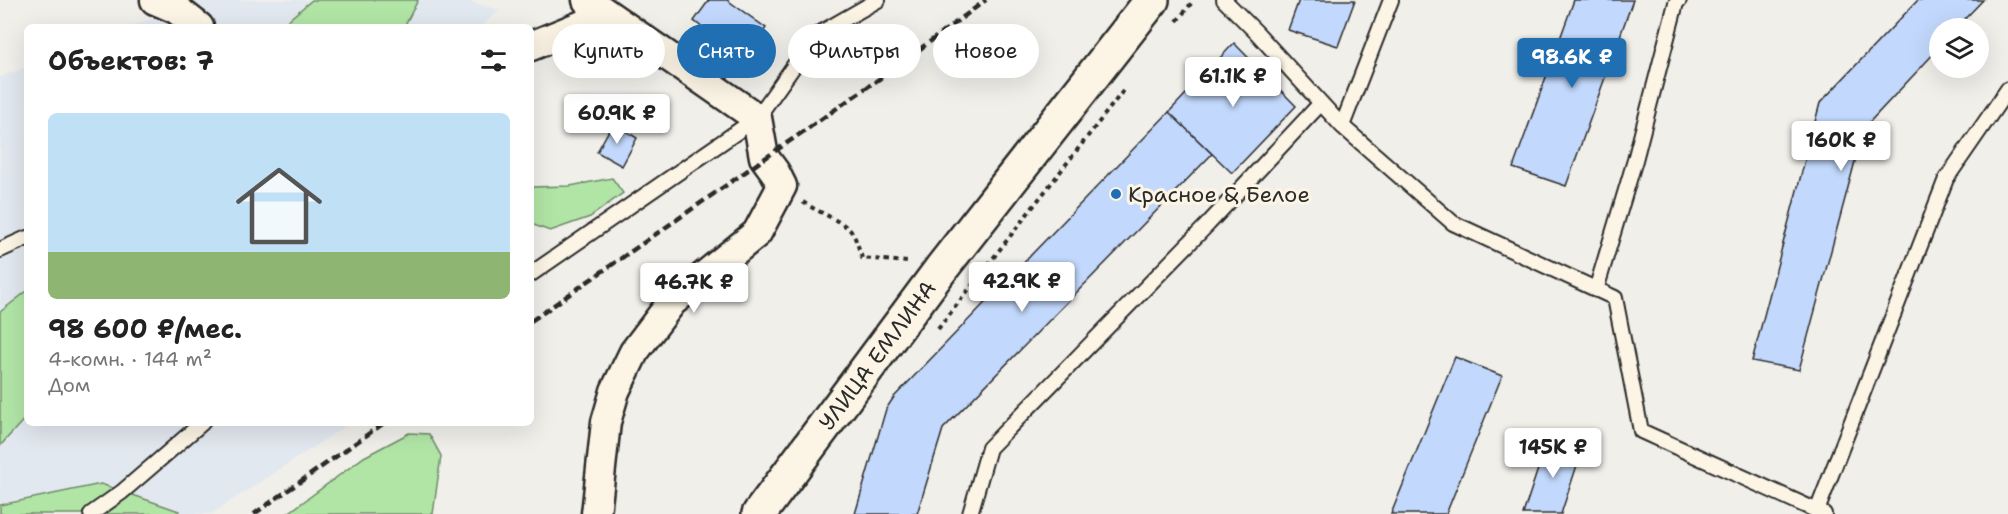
<!DOCTYPE html>
<html lang="ru">
<meta charset="utf-8">
<style>
:root{--surface:#fff;--page:#f6f6f6;--text:#222;--muted:#767676;--accent:#1f6fb2}
body{margin:0;font-family:"Shantell Sans",sans-serif;background:var(--page);color:var(--text);height:100vh;display:flex;flex-direction:column;font-size:22px;white-space:nowrap}
*{box-sizing:border-box;margin:0}
p{font-size:20px;color:var(--muted)}
.icon{flex:none;width:33px;height:33px;fill:none;stroke:currentColor;stroke-width:2;stroke-linecap:round;stroke-linejoin:round}
.map{position:relative;flex:1;overflow:hidden}
.drawer{position:absolute;left:24px;top:24px;width:510px;height:402px;display:flex;flex-direction:column;background:var(--surface);border-radius:9px;box-shadow:0 6px 24px #0002}
.drawer>*{flex:none}
.guide{position:absolute;left:552px;top:24px;width:570px;height:54px;display:flex;gap:12px}
.tools{position:absolute;left:1929px;top:18px;display:grid;gap:12px}
.tools a{display:grid;place-items:center;width:60px;height:60px;border-radius:50%;background:var(--surface);box-shadow:0 6px 24px #0002;font-size:30px}
.price{position:absolute;translate:-50% -51px;padding:0 14px;border-radius:6px;background:#fff;color:#222;font-size:20px;line-height:39px;filter:drop-shadow(0 2px 3px #0008)}
.price::after{content:'';position:absolute;left:50%;top:36px;width:18px;height:14px;margin-left:-9px;background:inherit;clip-path:polygon(0 0,100% 0,50% 100%)}
.price.active{background:var(--accent);color:#fff}
ul{padding:0;list-style:none}
li{display:grid;align-content:center;gap:12px;height:318px;padding:0 24px}
li span{display:grid;place-items:center;height:186px;border-radius:9px;color:#555}
li>.icon{margin-inline-start:auto}
span .icon{width:108px;height:108px;fill:#fffc;stroke-width:1}
li b{font-size:26px}
h2{display:flex;justify-content:space-between;align-items:center;height:72px;padding:0 24px;font-size:26px}
.tag{padding:0 21px;border-radius:27px;background:var(--surface);box-shadow:0 6px 24px #0002;font-size:21px;line-height:54px}
.tag.active{background:var(--accent);color:#fff}
.map>svg:first-child{display:block}
</style>
<div class="map">
<svg width="2008" height="514" viewBox="0 0 2008 514">
<rect width="100%" height="100%" fill="#f0efea"/>
<filter id="ink" filterUnits="userSpaceOnUse"><feTurbulence type="fractalNoise" baseFrequency=".0167" numOctaves="2"/><feDisplacementMap in="SourceGraphic" scale="12" xChannelSelector="R" yChannelSelector="G"/><feConvolveMatrix kernelMatrix="1 2 1 2 8 2 1 2 1" color-interpolation-filters="sRGB"/></filter>
<g filter="url(#ink)">
<path fill="#e2e8ef" d="M200,0h264l36,10 -20,17h-350z
M27,67v356h323l-139,91h-211v-437z"/>
<path fill="#b1e5a6" stroke="#6e8868" stroke-width="1.5" d="M312,0h106l-14,27h-124z
M612,178l11,15 -33,24 -40,14 -19,-7v-37l39,-1z
M27,291v125l-27,30v-134z
M409,433l20,1 12,22 -8,58h-146l77,-57z
M101,484l78,27 -4,3h-175v-9z"/>
<path fill="#c2d8fc" stroke="#2b2b2b" stroke-width="1.5" d="M709,0h18l39,28 -22,31 -50,-38z
M1299,0h56l-17,46 -50,-16z
M1574,0h59l-67,186 -53,-18z
M1918,0h65l-27,28h-16v19l-76,81 -65,242 -47,-9 68,-258z
M1234,43l62,63 -64,67 -63,-61z
M1169,112l43,42 -269,275 -26,85h-62l31,-105 8,-12z
M613,123l24,15 -15,28 -25,-14z
M1455,357l47,19 -56,138h-55z
M1548,439l34,11 -21,64h-38z"/>
<g fill="none" stroke-linecap="round" stroke-linejoin="round">
<g stroke="#2b2b2b" stroke-width="18">
<path id="service" d="M1224,0l33,33 85,93 111,97 162,75 26,133 183,83
M1342,126l49,-126
M0,250l27,-12
M531,274l226,-156 58,-82 63,-36
M1596,290l39,-130 41,-157 3,-3
M1817,511l129,-332 62,-90
M91,514l31,-22 80,-69
M970,514l19,-66 219,-224 113,-121"/>
</g>
<g stroke="#2b2b2b" stroke-width="33">
<path id="minor" d="M155,0l21,9 23,18
M587,0l170,118 7,39 11,15 7,14 -25,47 -85,69 -38,50 -19,39 -9,31 -10,92
M531,46l76,-31"/>
</g>
<g stroke="#2b2b2b" stroke-width="38">
<g id="tertiary">
<path id="s1" d="M759,514l182,-245 211,-269"/>
</g>
</g>
<path stroke="#2b2b2b" stroke-width="4" stroke-dasharray="4.5 4.5" stroke-linecap="butt" d="M1177,21l17,-21
M803,202c14,10 43,20 50,32 4,7 6,16 9,24l45,4
M938,329l185,-238"/>
<use href="#service" stroke="#fcf5e5" stroke-width="14"/>
<use href="#minor" stroke="#fcf5e5" stroke-width="28"/>
<use href="#tertiary" stroke="#fcf5e5" stroke-width="33"/>
<path stroke="#2b2b2b" stroke-width="4.5" stroke-dasharray="9 4.5" stroke-linecap="butt" d="M531,321l358,-249 97,-72
M254,514l130,-91"/>
</g>
</g>
<circle fill="#1f6fb2" stroke="#fcf5e5" stroke-width="2" cx="1116" cy="194" r="6"/>
<g text-anchor="middle" stroke-width="6" stroke-linejoin="round" paint-order="stroke">
<g font-size="22" fill="#2b2b2b" stroke="#fcf5e5" text-anchor="start">
<text x="1128" y="202">Красное &amp; Белое</text>
</g>
<g font-size="22" fill="#2b2b2b" stroke="#fcf5e5">
<text dy="8" stroke="none"><textPath href="#s1" startOffset="198">УЛИЦА ЕМЛИНА</textPath></text>
</g>
</g>
</svg>
<div class="tools">
<a><svg class="icon" aria-label="layers" viewBox="0 0 24 24"><path d="M12 4l9 5-9 5-9-5zM3 14l9 5 9-5"/></svg></a>
</div>
<b class="price active" style="left:1572px;top:89px">98.6K ₽</b>
<b class="price" style="left:1233px;top:108px">61.1K ₽</b>
<b class="price" style="left:617px;top:145px">60.9K ₽</b>
<b class="price" style="left:1841px;top:172px">160K ₽</b>
<b class="price" style="left:1022px;top:313px">42.9K ₽</b>
<b class="price" style="left:694px;top:314px">46.7K ₽</b>
<b class="price" style="left:1553px;top:479px">145K ₽</b>
<div class="guide">
<a class="tag">Купить</a>
<a class="tag active">Снять</a>
<a class="tag">Фильтры</a>
<a class="tag">Новое</a>
</div>
<section class="drawer">
<h2>Объектов: 7<svg class="icon" aria-label="filters" viewBox="0 0 24 24"><path d="M4 7h16M4 17h16"/><circle cx="9" cy="7" r="2"/><circle cx="15" cy="17" r="2"/></svg></h2>
<ul>
<li><span style="background:linear-gradient(#bfe0f5 75%,#8fb573 0)"><svg class="icon" aria-label="home" viewBox="0 0 24 24"><path d="M3 11l9-7 9 7M6 9v11h12V9"/></svg></span><div><b>98 600 ₽/мес.</b><p>4-комн. · 144 m²</p><p>Дом</p></div></li>
</ul>
</section>
</div>
